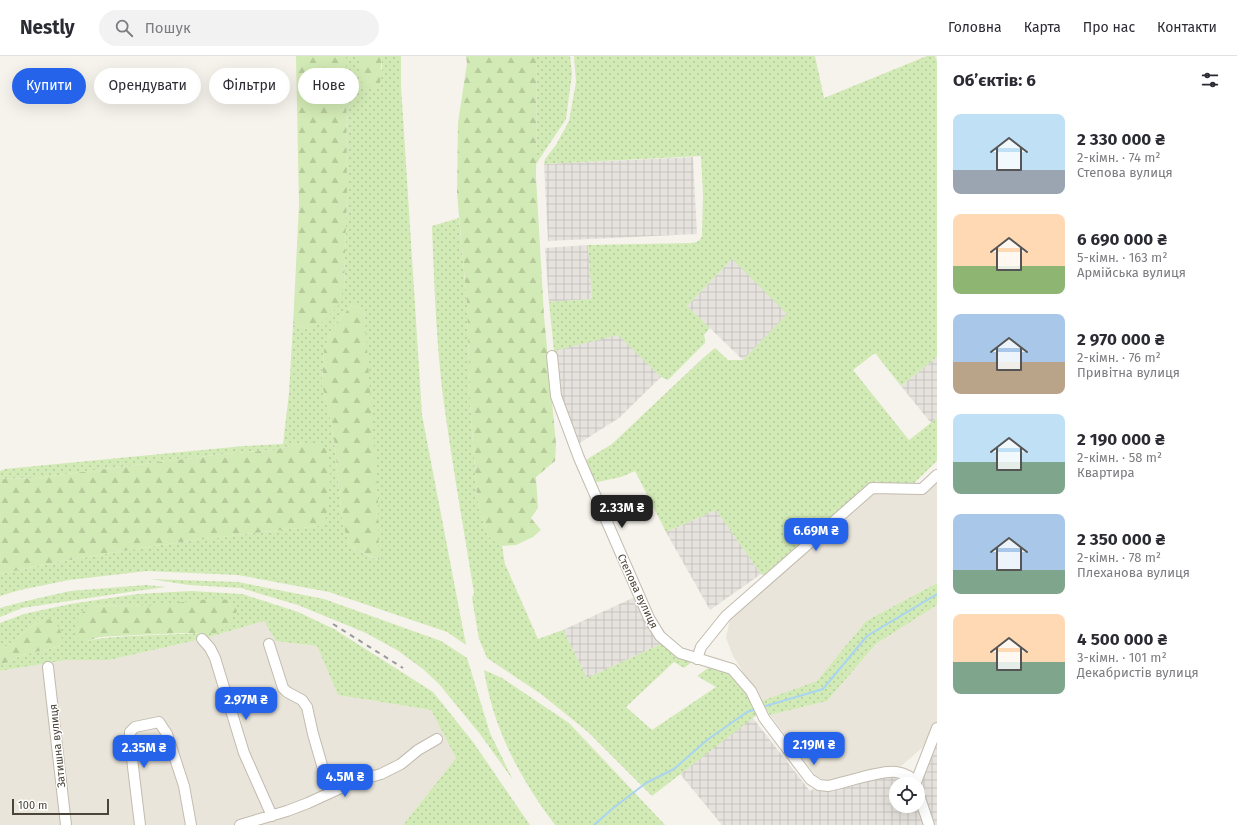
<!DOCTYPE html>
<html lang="uk">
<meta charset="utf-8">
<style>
:root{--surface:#fff;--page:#f2f2f3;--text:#2b2b33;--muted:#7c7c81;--line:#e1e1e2;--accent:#2563eb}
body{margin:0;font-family:"Fira Sans",sans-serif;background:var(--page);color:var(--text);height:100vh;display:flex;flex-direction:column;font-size:15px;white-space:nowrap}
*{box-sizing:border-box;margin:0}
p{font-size:13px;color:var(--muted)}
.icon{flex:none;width:22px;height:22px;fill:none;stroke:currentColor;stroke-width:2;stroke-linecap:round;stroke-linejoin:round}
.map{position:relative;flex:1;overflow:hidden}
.panel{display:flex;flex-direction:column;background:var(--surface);width:300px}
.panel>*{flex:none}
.banner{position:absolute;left:12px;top:12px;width:380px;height:36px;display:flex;gap:8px}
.controls{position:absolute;left:889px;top:721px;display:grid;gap:8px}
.controls a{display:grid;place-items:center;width:36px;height:36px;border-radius:50%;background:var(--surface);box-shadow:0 4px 16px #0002;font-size:20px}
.scale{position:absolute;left:12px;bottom:10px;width:97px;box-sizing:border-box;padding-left:4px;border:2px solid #4b4439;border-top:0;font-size:11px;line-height:14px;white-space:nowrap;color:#4b4439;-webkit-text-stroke:3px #fff;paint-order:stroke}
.price{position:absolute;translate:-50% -34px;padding:0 9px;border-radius:8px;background:var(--accent);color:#fff;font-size:13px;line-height:26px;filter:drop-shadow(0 1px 2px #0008)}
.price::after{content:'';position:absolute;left:50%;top:24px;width:12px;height:9px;margin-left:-6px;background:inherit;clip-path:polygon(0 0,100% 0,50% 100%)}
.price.selected{background:#222;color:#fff}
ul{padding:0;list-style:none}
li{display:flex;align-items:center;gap:12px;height:100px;padding:0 16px}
li span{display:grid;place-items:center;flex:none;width:112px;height:80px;border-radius:8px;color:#555}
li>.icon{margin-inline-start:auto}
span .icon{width:48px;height:48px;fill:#fffc;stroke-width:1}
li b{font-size:17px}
h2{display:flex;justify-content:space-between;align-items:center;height:48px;padding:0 16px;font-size:17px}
.tag{padding:0 14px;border-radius:18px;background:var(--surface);box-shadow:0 4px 16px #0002;font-size:14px;line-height:36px}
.tag.selected{background:var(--accent);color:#fff}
header{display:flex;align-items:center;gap:24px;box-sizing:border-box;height:56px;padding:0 20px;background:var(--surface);border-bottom:1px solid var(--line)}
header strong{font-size:19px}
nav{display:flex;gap:22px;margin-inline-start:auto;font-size:14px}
.search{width:280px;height:36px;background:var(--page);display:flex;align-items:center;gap:10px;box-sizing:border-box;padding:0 14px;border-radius:22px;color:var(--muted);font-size:15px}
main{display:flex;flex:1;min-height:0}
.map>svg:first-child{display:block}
</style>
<header>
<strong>Nestly</strong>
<div class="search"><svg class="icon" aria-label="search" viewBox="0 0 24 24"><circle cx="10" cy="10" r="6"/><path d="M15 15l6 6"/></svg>Пошук</div>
<nav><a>Головна</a><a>Карта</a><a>Про нас</a><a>Контакти</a></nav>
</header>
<main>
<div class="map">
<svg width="937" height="769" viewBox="0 0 937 769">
<defs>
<pattern id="industrial-grid" width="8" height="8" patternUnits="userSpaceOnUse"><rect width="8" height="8" fill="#e6e2dd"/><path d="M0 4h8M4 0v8" fill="none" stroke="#c7c3be"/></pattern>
<pattern id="grass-dots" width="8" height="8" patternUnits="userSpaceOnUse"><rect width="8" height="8" fill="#d2eab5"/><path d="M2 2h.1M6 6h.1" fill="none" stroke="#b6ca9c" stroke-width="1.8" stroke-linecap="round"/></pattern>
<pattern id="forest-firs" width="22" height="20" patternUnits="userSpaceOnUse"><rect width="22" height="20" fill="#d2eab5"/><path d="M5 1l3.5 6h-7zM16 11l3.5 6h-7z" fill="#b6ca9c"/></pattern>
</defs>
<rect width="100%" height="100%" fill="#f6f3ec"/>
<path fill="#eae5da" d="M937,421v106l-71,38 -49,61 -56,19 -28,-45 -7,-18 4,-19 144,-126 49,-2z
M937,549v119l-8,18 -29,25 -60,13 -14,1 -10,-5 -46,-61 57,-14 49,-57z
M264,565l13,20 40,5 21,49 93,15 25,48 -53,67h-403v-154l67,-11h42l97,-22z"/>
<path fill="url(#industrial-grid)" d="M693,101l4,77 -149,7 -4,-77z
M588,189l4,54 -43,3 -4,-54z
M732,203l56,55 -45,46 -56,-54z
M618,278l43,43 -42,41 -41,26 -20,-49 -4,-44z
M937,301v61l-6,5 -30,-37z
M716,454l45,64 -51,36 -44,-78z
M637,540l18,40 6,8 -74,34 -24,-48z
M752,661l58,74 5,-3 73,-13h14l11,9h-17v22h22l7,19h-203l-42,-51z
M937,684v85h-4l-12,-44z"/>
<path fill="url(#grass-dots)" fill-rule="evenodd" d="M346,0h14v22l22,-8v-14h19v30l21,329 44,230 -19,-13 -118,-40 -91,-17 -91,-4 -78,9 -49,10 -20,6v-22c104,-23 211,-37 318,-48l-15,-83 -30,7 -50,4 -188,24 -35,1v-8l5,-2 239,-23 39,-2 6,-51 4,-68 15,4 36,-40 3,-96zM352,249l12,3 14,252 -27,-13 -8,-21 -10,-97 -11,-45 2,-34 8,-22z
M537,0h33l2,18 -6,45 -30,45z
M574,0h241l9,42 103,-42h8l2,5v296l-36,29 -26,-33 -22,17 56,70 28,-22v43l-26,25 -28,-2 -7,-3 -109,96 -6,-3 -45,-64 -50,22 -31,-61 -14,6 -28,6 -8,-22 4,-3 23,-14 91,-86 12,-10 13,12h15l44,-46 -55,-55 -45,47 23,22 -6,7 1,4v4l-37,37 -7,-3 -43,-42 -64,16 -5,-49 43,-3 -4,-54 104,-2c5,-1 8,-2 10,-7l1,-42 -2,-38 -157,8 1,-5 11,-14 13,-24 7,-39z
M459,162l8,85 3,98 7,97 11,38 14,10 3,18 33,75 25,-9 24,48 74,-34 16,12 15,6 -8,6 -10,-6 -48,45 26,23 64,-43 -19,-11 11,-8 14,2 9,4 20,23 7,17 -106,82 -64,-64 -47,-38 -54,-36 -8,-19 -7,-41 2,-5c-11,-68 -23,-136 -32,-204 -6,-54 -8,-109 -10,-163z
M150,523l88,3 86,17 117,42 26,17 23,75 23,47 -33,-46 -41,-50 -16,-15 -26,-19 -31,-17 -68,-28 -57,-17 -52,-3z
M937,527v22l-61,39 -49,57 -57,14 -9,-14 56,-20 49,-60z
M146,529l20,2 -30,4 -114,17 -22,9v-9l22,-6 48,-11z
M191,535l51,3 56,18 36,17 99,63 40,50 57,83h-127l53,-67 -25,-48 -93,-15 -21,-49 -41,-5 -12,-20 -58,17 -97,22h-42l-67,11v-7h4l18,-9 39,-9 -21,-26 -40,31v-28l24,-9 46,-10 67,-10zM94,549l55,1 67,27c-28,0 -55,2 -83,3 -16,1 -30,1 -46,5z
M484,614l18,8 67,45 96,102h-110c-35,-46 -62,-97 -71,-155z"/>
<path fill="url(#forest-firs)" d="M296,0h50l1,137 -3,96 -6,17 -15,16 -15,7 -15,-4 6,-120z
M360,0h22l-2,27 -9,6 -7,-3 -4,-8z
M466,0h71l-1,121 8,139 12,128 -1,17 -19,16 2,31 -7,10 10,12 -8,7 -17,8 -14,1 -14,-10 -11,-38 -7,-97 -3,-98 -10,-110 1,-70 9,-60z
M352,249l12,3 14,192 1,60 -28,-13 -8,-21 -10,-97 -11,-45 2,-34 8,-22z
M303,387c5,0 12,-1 16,1 19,6 8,64 6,80l-7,2c-107,11 -214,25 -318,48v-95l35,-1 188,-24 50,-4z
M218,542l14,3 5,10 -8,14 -13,8h-32l-68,3 -16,1 -13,4 -11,-3 2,-23 16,-10 55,1z
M54,563l8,15 -1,12 -39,9 -18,9h-4v-13l40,-31z"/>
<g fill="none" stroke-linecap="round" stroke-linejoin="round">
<path stroke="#a9d4f2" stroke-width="2" d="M762,651l61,-18 44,-53 70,-42
M594,769l18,-16 34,-26 28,-14 33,-29 40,-28 9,-3"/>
<g stroke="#c2bbae" stroke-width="12">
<path id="minor" d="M552,300l4,40 23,62 70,160 11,18 20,17 52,16 19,22 13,27 46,61 9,6 9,1c16,-3 53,-16 68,-14 8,1 16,5 20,12
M202,583l8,9 5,10 29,95 28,63
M269,588l14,44 4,4 15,8 5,7 6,27 17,59
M697,603l4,-12 25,-31 146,-128 50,1 15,-14
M48,611l18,158
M916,726l21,-54
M918,736l11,33
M140,769l-10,-83v-10l5,-5 24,-5 8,12 17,52 7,39
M240,769l47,-14 21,-8 48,-22 25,-7 20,-10 17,-14 19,-11"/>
</g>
<use href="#minor" stroke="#fff" stroke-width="10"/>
<path stroke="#9a9a9a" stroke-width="2" stroke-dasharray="5 5" stroke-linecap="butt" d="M333,568l70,44"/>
</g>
<g text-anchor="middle" stroke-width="3" stroke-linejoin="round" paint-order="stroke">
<g font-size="11" fill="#4b4439" stroke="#fff">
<text transform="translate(638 535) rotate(65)" y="4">Степова вулиця</text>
<text transform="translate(57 690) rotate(-96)" y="4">Затишна вулиця</text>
</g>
</g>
</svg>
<div class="controls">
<a><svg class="icon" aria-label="locate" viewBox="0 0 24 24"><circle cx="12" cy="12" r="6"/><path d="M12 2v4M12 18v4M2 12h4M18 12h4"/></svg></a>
</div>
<div class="scale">100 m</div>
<b class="price selected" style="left:622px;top:473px">2.33M ₴</b>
<b class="price" style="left:816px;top:496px">6.69M ₴</b>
<b class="price" style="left:246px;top:665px">2.97M ₴</b>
<b class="price" style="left:814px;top:710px">2.19M ₴</b>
<b class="price" style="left:144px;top:713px">2.35M ₴</b>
<b class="price" style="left:345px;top:742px">4.5M ₴</b>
<div class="banner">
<a class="tag selected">Купити</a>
<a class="tag">Орендувати</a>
<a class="tag">Фільтри</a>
<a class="tag">Нове</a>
</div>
</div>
<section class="panel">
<h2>Об’єктів: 6<svg class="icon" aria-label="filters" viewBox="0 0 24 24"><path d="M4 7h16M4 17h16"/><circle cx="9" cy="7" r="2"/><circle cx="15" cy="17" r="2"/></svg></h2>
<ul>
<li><span style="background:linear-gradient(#bfe0f5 70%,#9aa5b1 0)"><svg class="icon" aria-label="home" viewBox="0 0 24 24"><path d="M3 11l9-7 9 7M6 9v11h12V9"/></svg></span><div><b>2 330 000 ₴</b><p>2-кімн. · 74 m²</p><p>Степова вулиця</p></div></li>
<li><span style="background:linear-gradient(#ffd9b3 65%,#8fb573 0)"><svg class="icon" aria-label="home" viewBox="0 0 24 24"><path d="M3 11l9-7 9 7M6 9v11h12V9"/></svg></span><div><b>6 690 000 ₴</b><p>5-кімн. · 163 m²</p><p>Армійська вулиця</p></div></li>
<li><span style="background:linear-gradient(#a9c7e8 60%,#b9a48a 0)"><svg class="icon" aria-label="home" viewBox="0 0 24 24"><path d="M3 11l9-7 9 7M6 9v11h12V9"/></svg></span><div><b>2 970 000 ₴</b><p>2-кімн. · 76 m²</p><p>Привітна вулиця</p></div></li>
<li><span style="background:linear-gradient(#bfe0f5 60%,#7fa58c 0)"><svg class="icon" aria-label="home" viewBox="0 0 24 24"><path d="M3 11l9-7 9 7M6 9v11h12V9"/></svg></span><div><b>2 190 000 ₴</b><p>2-кімн. · 58 m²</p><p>Квартира</p></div></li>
<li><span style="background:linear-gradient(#a9c7e8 70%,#7fa58c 0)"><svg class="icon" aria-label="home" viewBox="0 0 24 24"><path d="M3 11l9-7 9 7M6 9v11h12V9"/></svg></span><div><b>2 350 000 ₴</b><p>2-кімн. · 78 m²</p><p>Плеханова вулиця</p></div></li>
<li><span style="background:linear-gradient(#ffd9b3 60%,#7fa58c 0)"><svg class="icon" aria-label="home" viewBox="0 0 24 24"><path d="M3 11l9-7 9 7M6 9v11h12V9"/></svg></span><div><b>4 500 000 ₴</b><p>3-кімн. · 101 m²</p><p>Декабристів вулиця</p></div></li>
</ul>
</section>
</main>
